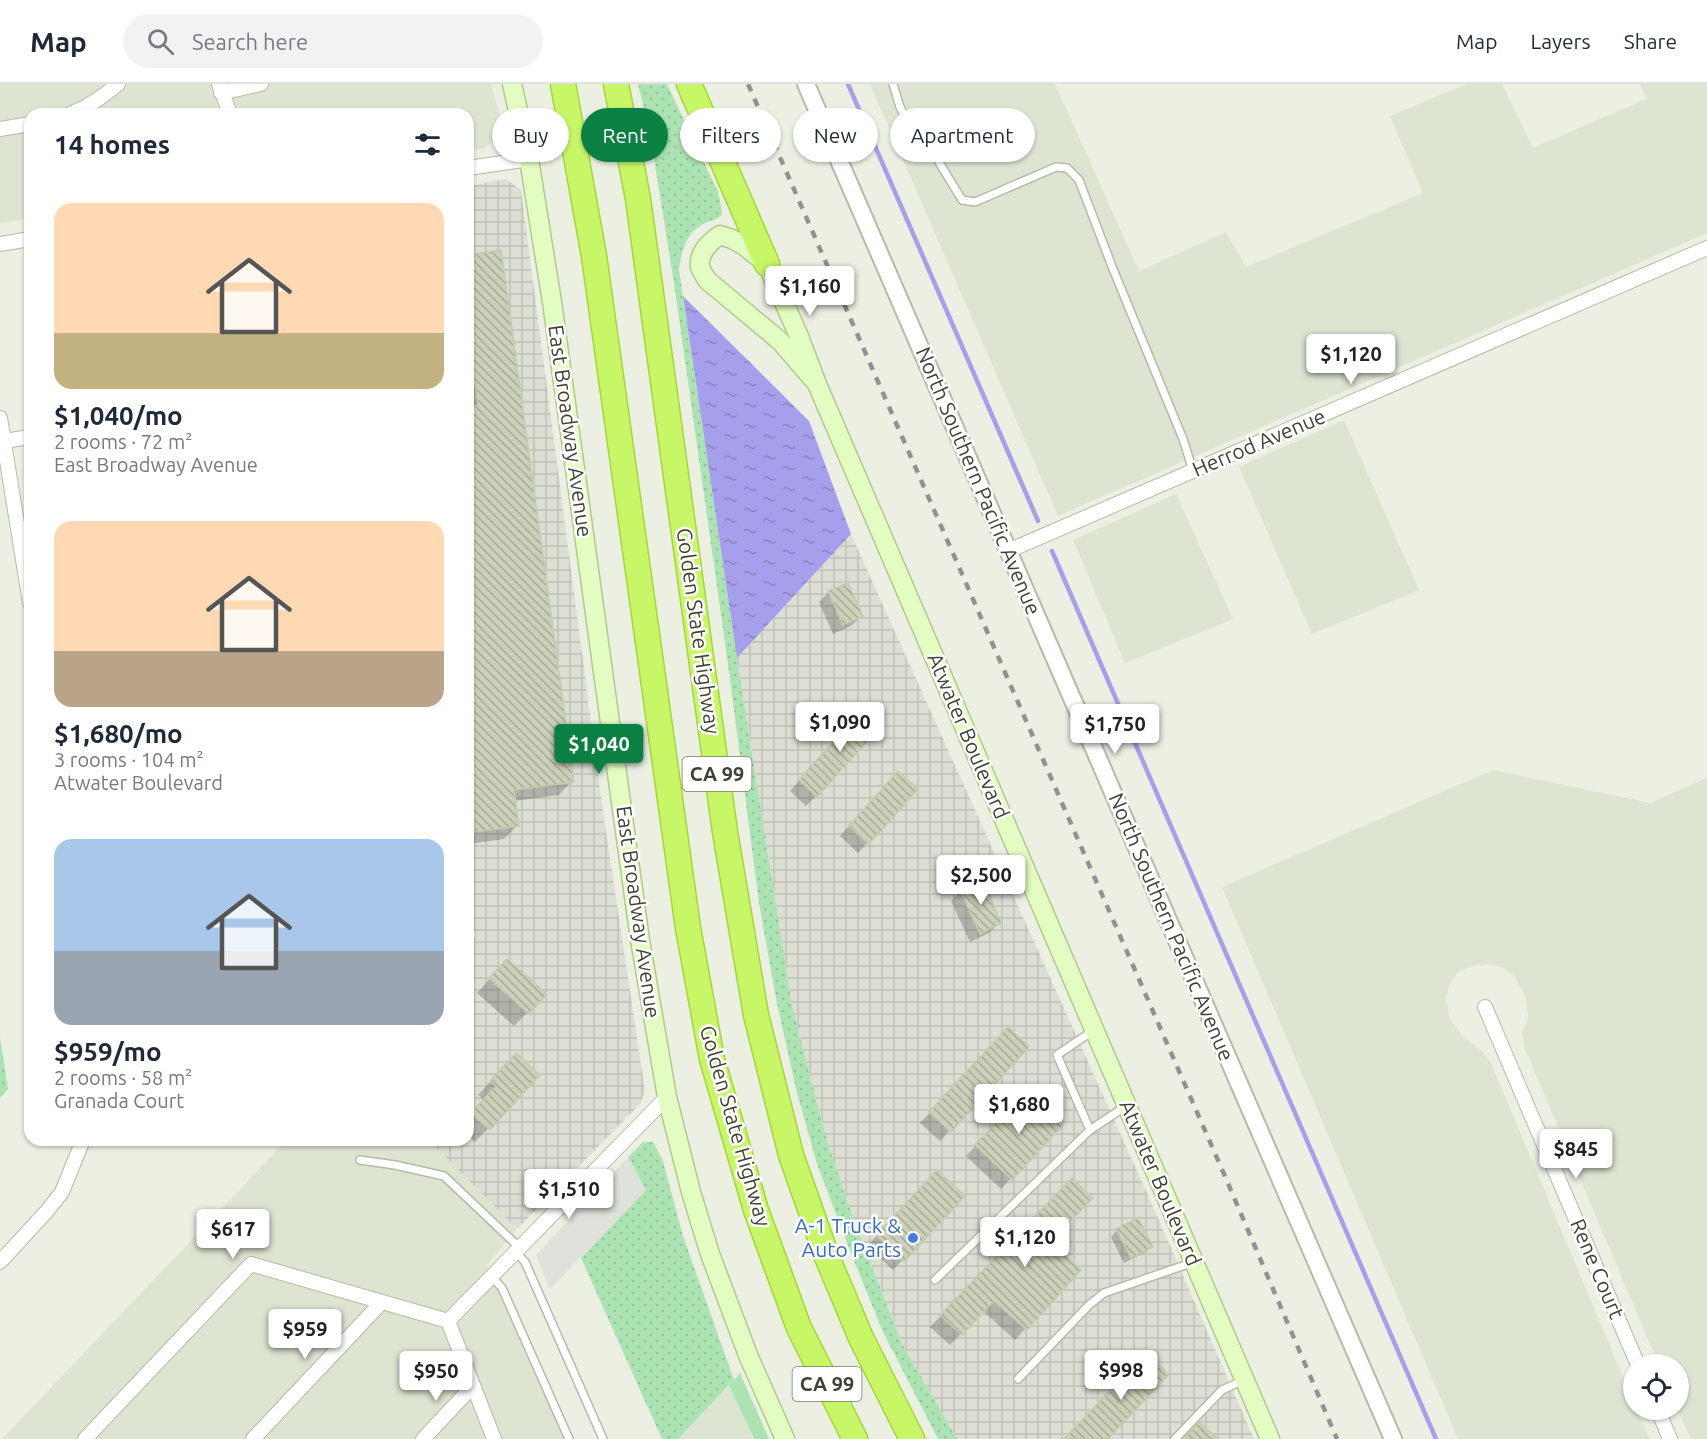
<!DOCTYPE html>
<meta charset="utf-8">
<style>
:root{--surface:#fff;--page:#f2f2f3;--text:#1f2937;--muted:#747a83;--line:#e0e1e3;--accent:#0b8043}
body{margin:0;font-family:Ubuntu,sans-serif;background:var(--page);color:var(--text);height:100vh;display:flex;flex-direction:column;font-size:22px;white-space:nowrap}
*{box-sizing:border-box;margin:0}
p{font-size:20px;color:var(--muted)}
.icon{flex:none;width:33px;height:33px;fill:none;stroke:currentColor;stroke-width:2;stroke-linecap:round;stroke-linejoin:round}
.map{position:relative;flex:1;overflow:hidden}
.side{position:absolute;left:24px;top:24px;width:450px;height:1038px;display:flex;flex-direction:column;background:var(--surface);border-radius:18px;box-shadow:0 2px 4px #0004}
.side>*{flex:none}
.banner{position:absolute;left:492px;top:24px;width:570px;height:54px;display:flex;gap:12px}
.tools{position:absolute;left:1623px;top:1270px;display:grid;gap:12px}
.tools a{display:grid;place-items:center;width:66px;height:66px;border-radius:50%;background:var(--surface);box-shadow:0 2px 4px #0004;font-size:30px}
.price{position:absolute;translate:-50% -51px;padding:0 14px;border-radius:6px;background:#fff;color:#222;font-size:20px;line-height:39px;filter:drop-shadow(0 2px 3px #0008)}
.price::after{content:'';position:absolute;left:50%;top:36px;width:18px;height:14px;margin-left:-9px;background:inherit;clip-path:polygon(0 0,100% 0,50% 100%)}
.price.on{background:var(--accent);color:#fff}
ul{padding:0;list-style:none}
li{display:grid;align-content:center;gap:12px;height:318px;padding:0 30px}
li span{display:grid;place-items:center;height:186px;border-radius:18px;color:#555}
li>.icon{margin-inline-start:auto}
span .icon{width:108px;height:108px;fill:#fffc;stroke-width:1}
li b{font-size:26px}
h2{display:flex;justify-content:space-between;align-items:center;height:72px;padding:0 30px;font-size:26px}
.pill{padding:0 21px;border-radius:27px;background:var(--surface);box-shadow:0 2px 4px #0004;font-size:21px;line-height:54px}
.pill.on{background:var(--accent);color:#fff}
header{display:flex;align-items:center;gap:36px;box-sizing:border-box;height:84px;padding:0 30px;background:var(--surface);border-bottom:2px solid var(--line)}
header strong{font-size:28px}
nav{display:flex;gap:33px;margin-inline-start:auto;font-size:21px}
.search{width:420px;height:54px;background:var(--page);display:flex;align-items:center;gap:15px;box-sizing:border-box;padding:0 21px;border-radius:33px;color:var(--muted);font-size:22px}
.map>svg:first-child{display:block}
</style>
<header>
<strong>Map</strong>
<div class="search"><svg class="icon" aria-label="search" viewBox="0 0 24 24"><circle cx="10" cy="10" r="6"/><path d="M15 15l6 6"/></svg>Search here</div>
<nav><a>Map</a><a>Layers</a><a>Share</a></nav>
</header>
<div class="map">
<svg width="1707" height="1355" viewBox="0 0 1707 1355">
<defs>
<pattern id="industrial-grid" width="8" height="8" patternUnits="userSpaceOnUse" patternTransform="scale(1.5)"><rect width="8" height="8" fill="#dddfd5"/><path d="M0 4h8M4 0v8" fill="none" stroke="#bfc1b7"/></pattern>
<pattern id="grass-dots" width="8" height="8" patternUnits="userSpaceOnUse" patternTransform="scale(1.5)"><rect width="8" height="8" fill="#ace3b3"/><path d="M2 2h.1M6 6h.1" fill="none" stroke="#95c49a" stroke-width="1.8" stroke-linecap="round"/></pattern>
<pattern id="water-ripples" width="26" height="14" patternUnits="userSpaceOnUse" patternTransform="scale(1.5)"><rect width="26" height="14" fill="#a6a0ec"/><path d="M2 4q2-2 4 0t4 0M15 11q2-2 4 0t4 0" fill="none" stroke="#8984c0"/></pattern>
<pattern id="building-back-hatch" width="6" height="6" patternUnits="userSpaceOnUse" patternTransform="scale(1.5)"><rect width="6" height="6" fill="#cbd1b9"/><path d="M-1 5l2 2M0 0l6 6M5-1l2 2" fill="none" stroke="#a6ab97"/></pattern>
</defs>
<rect width="100%" height="100%" fill="#ebf0e3"/>
<path fill="#dde4d1" d="M0,0h491l9,33v21l-18,11 -14,2v-37h-438v105l-30,4z
M870,0h185l84,187 87,-39 20,35 177,-74 -33,-77 77,-32h35l31,64 113,-49 -6,-15h67v149l-649,283z
M1344,336l75,170 -107,44 -73,-167z
M1176,410l57,125 -108,44 -52,-123z
M1493,686l157,33 57,-25v661h-16l-13,-29v-45h-19l-134,-316 -3,-16 6,-15 -2,-21 -11,-20 -13,-10 -14,-3 -16,2 -14,6 -8,11 -4,15 4,21 13,18 18,13 10,13 142,338 1,9h3l13,29h-192l-236,-552z
M287,1056h142l88,89 -30,36 78,174h-563z
M729,1302l24,53h-75z"/>
<path fill="url(#industrial-grid)" d="M506,95l15,11 81,615 43,286 -5,13 -123,125 -88,-89h39v-196l7,-8 -7,-51v-699z
M851,450l300,668 103,237h-297l-55,-95 -49,-126 -26,-77 -35,-135 -55,-348z"/>
<path fill="url(#grass-dots)" d="M638,0h29l51,108 4,18 -1,6c-6,4 -12,5 -18,8 -17,9 -22,28 -24,46l58,388 55,348 35,135 26,77 49,126 55,95h-19l-56,-109 -33,-82 -32,-84 -20,-71 -20,-89 -18,-101 -31,-239 -54,-381 -23,-143z
M0,954l8,51 -8,9z
M643,1058h10l10,19 20,75 51,144 -56,59h-16l-81,-181 65,-68 -18,-33z"/>
<path fill="#ace3b3" d="M740,1289l29,66h-15l-25,-53z"/>
<path fill="#dfe1db" d="M628,1073l18,33 -96,99 -14,-34z"/>
<path fill="url(#water-ripples)" d="M683,212l126,125 42,113 -114,124z"/>
<path fill="#0003" d="M468,172l104,525 -13,14 -45,6 3,25 -13,13 -36,5z
M829,508l32,24 -10,10 -18,8 -14,-32z
M853,637l-37,75 -10,10 -16,-15z
M888,699l28,6 -58,64 -18,-17z
M961,807l38,32 -10,10 -19,9 -19,-41z
M494,890l51,20 -31,32 -37,-33z
M998,955l29,8 -87,94 -20,-18z
M502,985l36,6 -63,67 -7,-6v-18l16,-18 -6,-5z
M1016,1018l45,23 -60,64 -35,-33z
M1072,1096l-24,63 30,27 -63,70 -32,-29 -33,34 -20,-18z
M927,1098l36,14 -70,74 -26,-24z
M1117,1146l34,17 -7,6 -20,10 -13,-26z"/>
<g fill="none" stroke-linecap="round" stroke-linejoin="round">
<path stroke="#a6a0ec" stroke-width="4.5" d="M848,0l190,437
M1052,467l384,888"/>
</g>
<path fill="url(#building-back-hatch)" stroke="#c3ccac" stroke-width="1.5" d="M501,166l73,532 -60,8 5,36 -44,6 -7,-51v-375h10l-10,-72v-79z
M848,499l15,33 -20,9 -15,-34z
M863,625l18,17 -64,71 -18,-17z
M898,687l20,18 -49,55 -20,-18z
M983,795l18,44 -21,11 -20,-44z
M507,875l40,35 -18,20 -40,-36z
M1008,943l21,20 -78,85 -22,-20z
M516,969l24,22 -50,55 -19,-17 25,-27 -6,-5z
M1026,1006l37,35 -51,55 -37,-35z
M937,1086l28,26 -61,66 -28,-27z
M1072,1094l21,20 -43,44 31,28 -54,60 -33,-29 -32,34 -22,-20z
M1138,1134l15,29 -22,11 -15,-29z
M1146,1269l23,21 -61,65h-44z
M1199,1338l19,17h-35z"/>
<g fill="none" stroke-linecap="round" stroke-linejoin="round">
<g stroke="#b4bba6" stroke-width="10">
<path id="service" d="M893,0l7,23 9,17 16,15 37,61 13,2 81,-35 11,1 12,12 34,89 70,170 10,32
M1090,1046l-33,-75 37,-25
M360,1076l35,5 49,11 76,72
M516,1168l9,10 78,177
M492,1193l10,11 67,151
M935,1196l155,-150 36,-24
M1018,1295l71,-74 15,-12 90,-31
M1175,1355l47,-49 20,-9"/>
</g>
<g stroke="#b4bba6" stroke-width="16">
<path id="minor" d="M219,0l11,30
M221,9l40,-9
M70,30c19,-7 33,-18 48,-30
M0,45l30,-5
M468,84l61,-9
M0,160l30,-5
M0,334l30,185
M4,357l26,-4
M1008,467l699,-303
M1485,923l153,358
M0,1178l47,-51 15,-19 21,-52
M448,1237l219,-224
M448,1237l46,118
M1658,1326l12,29
M85,1355l166,-175 197,57
M253,1355l128,-136
M423,1355l50,-53"/>
</g>
<g stroke="#b4bba6" stroke-width="20">
<path id="tertiary" d="M806,0l587,1355"/>
</g>
<g stroke="#b1c98f" stroke-width="21">
<path id="secondary" d="M512,0l17,75 23,143 88,638 27,157 24,95 19,62 38,101 37,84
M817,300l-37,-43 -73,-61c-2,-4 -6,-9 -7,-13 -2,-15 10,-25 20,-32l12,4 11,6 24,19 31,70 19,50 453,1055"/>
</g>
<g stroke="#a6d538" stroke-width="27">
<path id="motorway" d="M563,0l31,172 94,672 24,131 44,151 43,118 56,111
M616,0l22,115 87,633 31,183 35,140 36,102 34,81 51,101
M689,0l78,180"/>
</g>
<use href="#service" stroke="#fff" stroke-width="7"/>
<use href="#minor" stroke="#fff" stroke-width="14"/>
<use href="#tertiary" stroke="#fff" stroke-width="16"/>
<use href="#secondary" stroke="#e3fcc1" stroke-width="18"/>
<use href="#motorway" stroke="#c7f767" stroke-width="24"/>
<path stroke="#929292" stroke-width="4.5" stroke-dasharray="8 8" stroke-linecap="butt" d="M748,0l476,1090 113,265"/>
</g>
<circle fill="#3f7fe0" stroke="#fff" stroke-width="2" cx="913" cy="1154" r="6"/>
<g text-anchor="middle" stroke-width="5" stroke-linejoin="round" paint-order="stroke">
<g fill="#fff" stroke="#787b70" stroke-width="1.5">
<rect x="682.5" y="673" width="69" height="34" rx="4.5"/>
<rect x="792.5" y="1283" width="69" height="34" rx="4.5"/>
</g>
<g font-size="20" font-weight="bold" fill="#3e4233">
<text x="717" y="697">CA 99</text>
<text x="827" y="1307">CA 99</text>
</g>
<g font-size="21" fill="#3e4233" stroke="#fff">
<text transform="translate(570 347) rotate(82)" y="7">East Broadway Avenue</text>
<text transform="translate(1259 359) rotate(-23)" y="7">Herrod Avenue</text>
<text transform="translate(978 397) rotate(67)" y="7">North Southern Pacific Avenue</text>
<text transform="translate(698 547) rotate(82)" y="7">Golden State Highway</text>
<text transform="translate(968 652) rotate(67)" y="7">Atwater Boulevard</text>
<text transform="translate(638 828) rotate(82)" y="7">East Broadway Avenue</text>
<text transform="translate(1171 843) rotate(67)" y="7">North Southern Pacific Avenue</text>
<text transform="translate(735 1042) rotate(74)" y="7">Golden State Highway</text>
<text transform="translate(1160 1099) rotate(67)" y="7">Atwater Boulevard</text>
<text transform="translate(1597 1185) rotate(67)" y="7">Rene Court</text>
</g>
<g font-size="21" fill="#366cbe" stroke="#fff" text-anchor="end">
<text x="901" y="1149">A-1 Truck &amp;<tspan x="901" dy="24">Auto Parts</tspan></text>
</g>
</g>
</svg>
<div class="tools">
<a><svg class="icon" aria-label="locate" viewBox="0 0 24 24"><circle cx="12" cy="12" r="6"/><path d="M12 2v4M12 18v4M2 12h4M18 12h4"/></svg></a>
</div>
<b class="price" style="left:810px;top:233px">$1,160</b>
<b class="price" style="left:1351px;top:301px">$1,120</b>
<b class="price" style="left:840px;top:669px">$1,090</b>
<b class="price" style="left:1115px;top:671px">$1,750</b>
<b class="price on" style="left:599px;top:691px">$1,040</b>
<b class="price" style="left:981px;top:822px">$2,500</b>
<b class="price" style="left:1019px;top:1051px">$1,680</b>
<b class="price" style="left:1576px;top:1096px">$845</b>
<b class="price" style="left:569px;top:1136px">$1,510</b>
<b class="price" style="left:233px;top:1176px">$617</b>
<b class="price" style="left:1025px;top:1184px">$1,120</b>
<b class="price" style="left:305px;top:1276px">$959</b>
<b class="price" style="left:1121px;top:1317px">$998</b>
<b class="price" style="left:436px;top:1318px">$950</b>
<div class="banner">
<a class="pill">Buy</a>
<a class="pill on">Rent</a>
<a class="pill">Filters</a>
<a class="pill">New</a>
<a class="pill">Apartment</a>
</div>
<section class="side">
<h2>14 homes<svg class="icon" aria-label="filters" viewBox="0 0 24 24"><path d="M4 7h16M4 17h16"/><circle cx="9" cy="7" r="2"/><circle cx="15" cy="17" r="2"/></svg></h2>
<ul>
<li><span style="background:linear-gradient(#ffd9b3 70%,#c2b280 0)"><svg class="icon" aria-label="home" viewBox="0 0 24 24"><path d="M3 11l9-7 9 7M6 9v11h12V9"/></svg></span><div><b>$1,040/mo</b><p>2 rooms · 72 m²</p><p>East Broadway Avenue</p></div></li>
<li><span style="background:linear-gradient(#ffd9b3 70%,#b9a48a 0)"><svg class="icon" aria-label="home" viewBox="0 0 24 24"><path d="M3 11l9-7 9 7M6 9v11h12V9"/></svg></span><div><b>$1,680/mo</b><p>3 rooms · 104 m²</p><p>Atwater Boulevard</p></div></li>
<li><span style="background:linear-gradient(#a9c7e8 60%,#9aa5b1 0)"><svg class="icon" aria-label="home" viewBox="0 0 24 24"><path d="M3 11l9-7 9 7M6 9v11h12V9"/></svg></span><div><b>$959/mo</b><p>2 rooms · 58 m²</p><p>Granada Court</p></div></li>
</ul>
</section>
</div>
